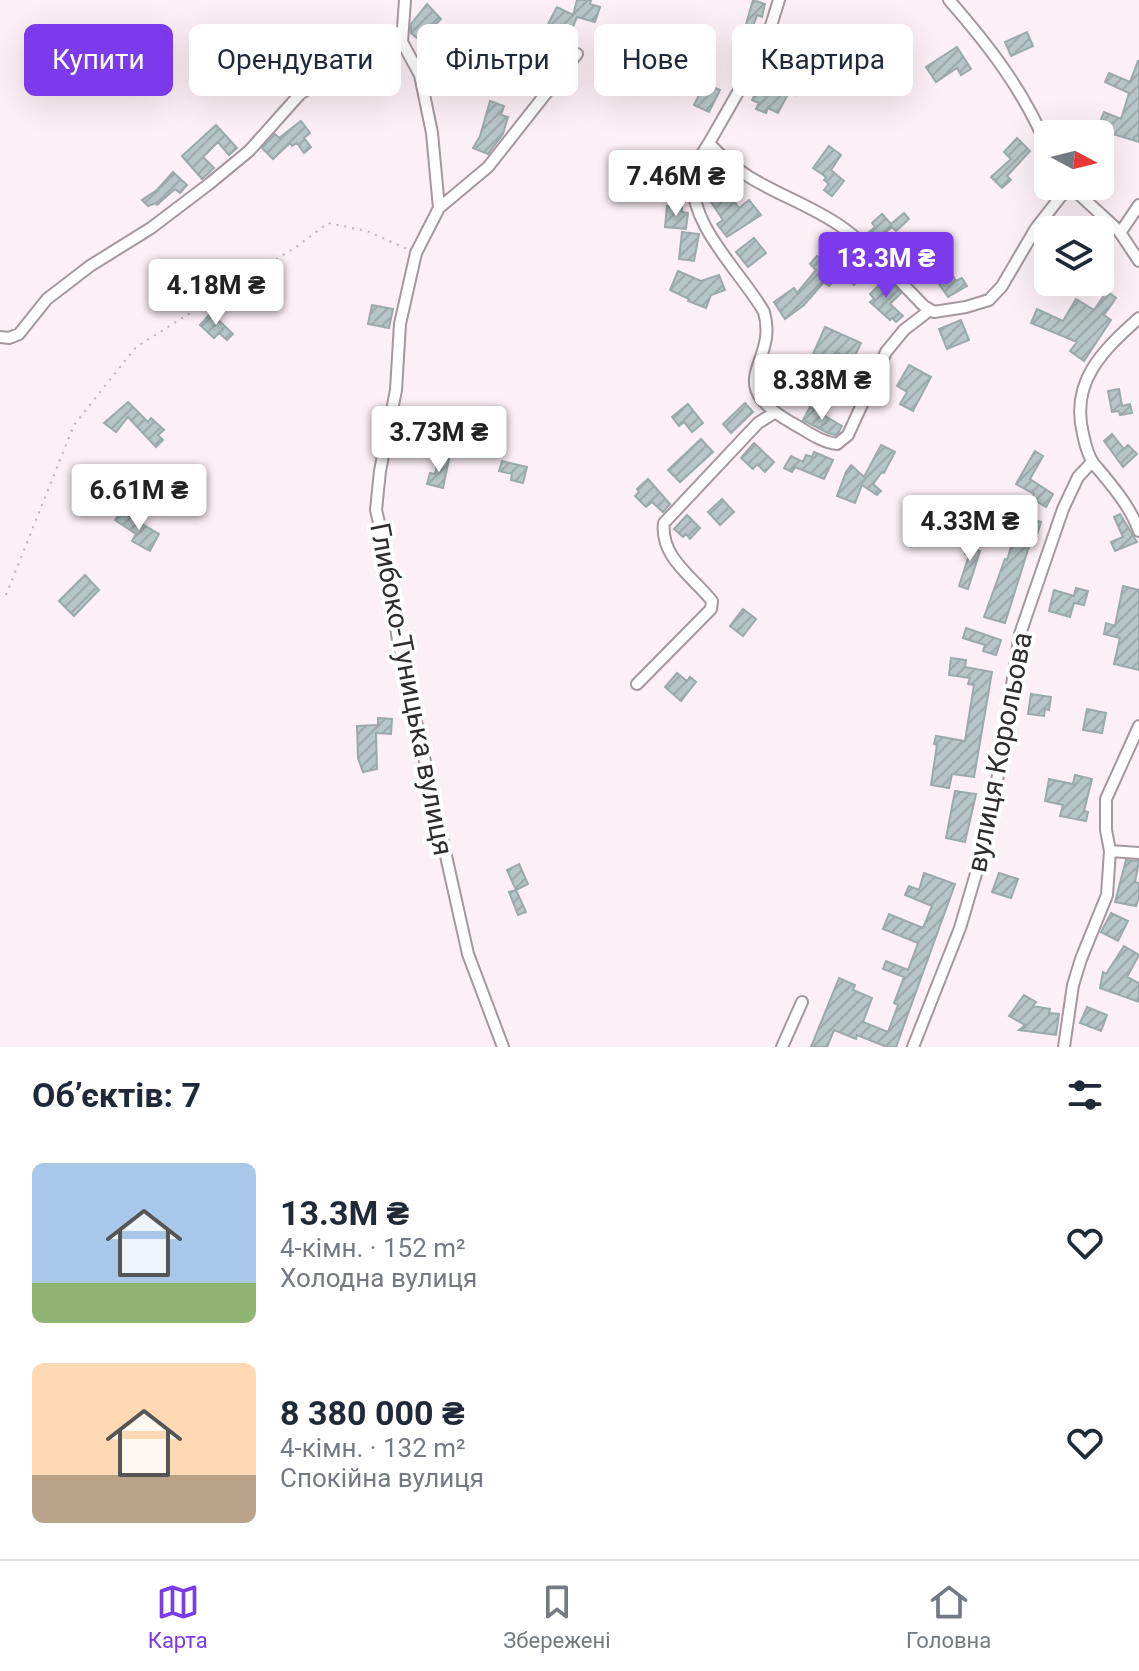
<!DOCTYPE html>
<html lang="uk">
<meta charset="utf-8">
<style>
:root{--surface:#fff;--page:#f2f2f3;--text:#1f2937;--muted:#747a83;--line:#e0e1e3;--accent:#7c3aed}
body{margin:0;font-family:Roboto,sans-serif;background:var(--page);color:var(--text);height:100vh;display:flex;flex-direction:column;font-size:30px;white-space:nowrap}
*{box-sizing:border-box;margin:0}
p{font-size:26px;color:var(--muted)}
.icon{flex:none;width:44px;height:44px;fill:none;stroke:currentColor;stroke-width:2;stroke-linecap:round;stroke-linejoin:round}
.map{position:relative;height:1047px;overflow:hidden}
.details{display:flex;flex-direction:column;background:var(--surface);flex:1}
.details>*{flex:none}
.hud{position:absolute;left:24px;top:24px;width:1092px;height:72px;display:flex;gap:16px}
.needle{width:52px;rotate:97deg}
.buttons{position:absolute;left:1034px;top:120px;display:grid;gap:16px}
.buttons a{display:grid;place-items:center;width:80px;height:80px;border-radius:12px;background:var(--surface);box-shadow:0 8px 32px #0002;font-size:40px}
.price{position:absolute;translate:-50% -68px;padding:0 18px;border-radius:8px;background:#fff;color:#222;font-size:26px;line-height:52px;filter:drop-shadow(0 2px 4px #0008)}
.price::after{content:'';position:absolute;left:50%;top:48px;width:24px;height:18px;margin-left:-12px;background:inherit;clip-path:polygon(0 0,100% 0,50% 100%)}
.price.current{background:var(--accent);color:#fff}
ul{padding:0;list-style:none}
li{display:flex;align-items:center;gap:24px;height:200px;padding:0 32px}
li span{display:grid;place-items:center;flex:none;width:224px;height:160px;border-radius:12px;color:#555}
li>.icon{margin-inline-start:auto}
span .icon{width:96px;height:96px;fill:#fffc;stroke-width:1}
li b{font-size:34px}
h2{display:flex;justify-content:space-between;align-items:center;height:96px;padding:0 32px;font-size:34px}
.chip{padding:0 28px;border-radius:12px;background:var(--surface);box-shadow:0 8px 32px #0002;font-size:28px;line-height:72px}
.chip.current{background:var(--accent);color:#fff}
.tab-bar{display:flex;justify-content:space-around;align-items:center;height:112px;border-top:2px solid var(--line);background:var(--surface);font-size:22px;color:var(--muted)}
.tab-bar a{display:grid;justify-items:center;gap:4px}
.tab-bar .current{color:var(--accent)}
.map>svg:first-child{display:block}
</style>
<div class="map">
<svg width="1139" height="1047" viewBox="0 0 1139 1047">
<defs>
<pattern id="building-hatch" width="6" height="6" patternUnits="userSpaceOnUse" patternTransform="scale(2)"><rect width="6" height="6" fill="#b6c5c5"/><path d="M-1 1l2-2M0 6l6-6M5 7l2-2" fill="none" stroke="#9da9aa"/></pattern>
</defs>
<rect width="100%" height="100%" fill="#fceff5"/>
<path fill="url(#building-hatch)" stroke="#9aa9a9" stroke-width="2" d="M577,0h14l-1,4 10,3 -5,15 -18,-5 -5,12 -7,-4 -4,8 -14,-7 10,-19 16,8z
M753,0l12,4 -3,13 -5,-2 -12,34 -11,-4 6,-16 4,2z
M427,4l14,15 -13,13 20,18 -13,14 -14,-12 5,-6 -15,-13v-9z
M1027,32l6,14 -22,10 -6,-14z
M957,47l14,22 -10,6 -4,-7 -21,14 -10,-15z
M531,49l16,7 -5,10 -3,-1 -7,22 -15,-5z
M777,53l14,6 -2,4 10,4 -3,5 7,3 -8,20 -6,-3 -11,21 -10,-5 -2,5 -10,-4 3,-6 -7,-3 4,-8 9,4 11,-23 -6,-2z
M1138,61h1v81l-42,-13 7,-17 17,7 8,-26 -24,-11 4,-9 21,9z
M705,83l15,7 -11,22 -15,-7z
M490,101l14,5 -3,9 7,2 -5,17 -15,20 -15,-6 7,-12z
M301,121l9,12 -6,5 7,9 -7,6 -7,-10 -5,3 -2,-3 -17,16 -11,-11 13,-14 4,4z
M216,125l21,23 -8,7 -11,-13 -15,15 11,11 -12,11 -20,-23z
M1017,138l13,13 -23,25 4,4 -9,8 -11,-11 20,-18 -7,-7z
M829,146l12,9 -10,15 13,11 -12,15 -8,-6 5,-6 -5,-4 2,-3 -13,-9z
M173,172l14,13 -7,8 -5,-4 -18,16 -1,-2 -8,3 -6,-6 15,-10z
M727,177l6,8 -7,5 13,18 10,-8 12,15 -34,22 -10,-13 6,-4 -18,-27z
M667,206l15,1v5l6,1 -2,16 -21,-2z
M904,213l5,6 -13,12 -4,-4 -15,13 -8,-8 6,-5 -3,-4 10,-9 9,10z
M682,232l17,2 -5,27 -15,-2z
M754,238l12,15 -18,14 -12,-15z
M817,256l22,19 -10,11 -5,-4 -20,23 -19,14 -11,-17 20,-14 3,5 19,-23 -6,-6z
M856,256l14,11 -16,18 -14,-13z
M678,271l23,10 18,-6 6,15 -14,5 -5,13 -18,-7 1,-2 -19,-9z
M951,273l5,8 6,-3 5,8 -19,11 -11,-16z
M886,278l15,15 -11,11 13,12 -7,6 -4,-4 -2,2 -20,-18 4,-3 -4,-5z
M1107,291l9,7 -12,17 7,5 -27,41 -14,-10 7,-9 -46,-19 6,-14 26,12 13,-22 18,11z
M372,305l21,4 -4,19 -21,-4z
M211,313l22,21 -6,6 -8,-7 -5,5 -14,-13z
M961,320l8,20 -22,9 -8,-20z
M825,327l36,16 -8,17 -17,-8 -21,48 -12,-5 16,-35 -7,-4z
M909,365l22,12 -18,34 -13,-7 7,-12 -10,-6z
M1119,389l3,17 8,-2 2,9 -12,2 -1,-4 -7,1 -4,-21z
M128,402l20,20 3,-4 13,12 -6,5 5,5 -7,7 -28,-30 -12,15 -12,-9z
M745,403l8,9 -22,21 -8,-9z
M688,404l15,19 -11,9 -8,-10 -5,4 -7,-9z
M810,407l32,19 -4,7 -3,2 -7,-2 -25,-13z
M1112,434l12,15 4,-4 9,9 -14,13 -19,-26z
M701,439l12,13 -33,30 -12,-12z
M754,443l20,19 -9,10 -8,-8 -4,5 -12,-11z
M881,445l14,7 -11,21 -2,-1 -9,12 8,7 -4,4 -15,-10 -7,18 -18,-7 9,-24 5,-7 13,12z
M1035,451l8,5 -13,23 23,15 -7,13 -15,-9 3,-4 -18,-10z
M814,452l19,8 -9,19 -29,-12 -3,5 -8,-4 7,-12 12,6 3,-7 6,2z
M439,457l10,2 -6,29 -16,-4 3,-11 5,1z
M502,461l25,6 -4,16 -12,-3 1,-6 -13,-3z
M648,479l22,25 -7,8 -11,-10 -6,5 -11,-11 4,-4 -2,-3z
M722,499l12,13 -14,13 -12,-13z
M121,512l38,22 -9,17 -18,-10 4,-7 -21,-14z
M1120,514l17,28 -22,9 -4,-9 12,-5 -9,-20z
M687,515l13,13 -10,11 -4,-5 -3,3 -9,-8z
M1025,517l16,5 -5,16 -4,-1 -27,86 -21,-6 21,-58 2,1 5,-16 4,2z
M970,536l8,3 -3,10 5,2 -12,38 -9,-3 10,-31 -4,-1z
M85,575l14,15 -25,26 -15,-15z
M1123,586l16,4v80l-25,-6 6,-26 -16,-4 2,-11 9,3z
M1076,588l12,3 -4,14 -10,-2 -4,14 -21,-6 5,-21 20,6z
M743,609l13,10 -13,17 -13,-10z
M966,628l35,12 -5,15 -13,-4 2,-6 -22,-7z
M951,658l15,2 -1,7 27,5 -18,105 -22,-3 -3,14 -18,-3 6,-40 -3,-1 2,-8 29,5 9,-56 -6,-1 2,-6 -21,-3z
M677,673l10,8 3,-4 6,5 -15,19 -16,-14z
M1031,694l20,3 -2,13 -4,-1 -1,7 -16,-2z
M1087,709l19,4 -4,20 -19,-3z
M378,718l14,1 -1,15 -15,-1 1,36 -14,3 -5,-14 -1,-32 21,-1z
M1075,775l17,4 -8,32 4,1 -2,9 -26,-5 3,-11 -18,-4 4,-22 24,5z
M955,791l21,3 -11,48 -19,-4z
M1126,860l13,1 -4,21 4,1v15l-3,8 -21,-4z
M519,864l9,20 -12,6 10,22 -8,3 -9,-23 7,-2 -9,-20z
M924,873l31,11 -59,163h-9l-30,-12 -1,4 -22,-9 -7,17h-16l28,-69 16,7 -2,5 19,8 -9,24 25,10 10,-27 -4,-2 10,-26 -21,-8 3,-8 22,9 10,-27 -35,-14 6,-15 34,14 9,-22 -27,-11 4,-9 10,4z
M999,873l19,6 -7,19 -19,-6z
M1111,913l17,8 -10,20 -17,-9z
M1124,946l15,9 -12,22 12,6v19l-39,-14 3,-16 3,2z
M1024,995l12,7 -3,4 17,3 -1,4 10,1 -3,21 -37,-5 6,-5 -16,-9z
M1087,1007l20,8 -6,16 -21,-8z"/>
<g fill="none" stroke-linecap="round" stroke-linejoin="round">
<g stroke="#a4989e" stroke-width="14">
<path id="street" d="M779,0l-14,45 -56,98c40,45 83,51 130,82 32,22 57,53 85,81l10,6 32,-5 23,-7 13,-14 34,-58 33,-42
M949,0c41,47 75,91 99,149
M402,42l18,33 12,58 7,75 -23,45 -16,71 -4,66 -16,81 -4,39 10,42 12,89 70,313 35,93
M402,42l3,-42
M709,143c-6,9 -14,22 -16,33 -5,49 49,97 71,136 15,53 -45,69 28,111 15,8 28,19 45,21l11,-9 38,-83 18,-22 26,-20
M1070,186l49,45 20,30
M439,208l49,-41 89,-113
M1120,233l19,-28
M1139,318c-37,33 -69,64 -56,116 2,10 5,22 11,30 17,20 36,42 45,67
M0,337l9,1 10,-4 28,-35 43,-33 61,-38 58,-44 40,-33 51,-57 58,-39 44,-13
M637,684l74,-75 1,-8c-20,-25 -52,-44 -48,-78l94,-100 16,-10
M1110,851l29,2
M782,1047l20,-45
M913,1047l47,-119 30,-102 30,-192 43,-125 15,-32 14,-15
M1064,1047l9,-62 8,-26 26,-64 3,-44 -4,-21v-31l33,-73"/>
</g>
<path stroke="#bdb2b7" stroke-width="2" stroke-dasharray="2 6" stroke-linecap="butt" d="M6,595l68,-170 62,-78 160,-100 32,-24 39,8 40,18"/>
<use href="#street" stroke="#fff" stroke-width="10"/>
</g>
<g text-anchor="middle" stroke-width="8" stroke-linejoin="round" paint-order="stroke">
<g font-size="28" fill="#302b2d" stroke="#fff">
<text transform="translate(412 689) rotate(79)" y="10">Глибоко-Туницька вулиця</text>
<text transform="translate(999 752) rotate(-79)" y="10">вулиця Корольова</text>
</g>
</g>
</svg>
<div class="buttons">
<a><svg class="needle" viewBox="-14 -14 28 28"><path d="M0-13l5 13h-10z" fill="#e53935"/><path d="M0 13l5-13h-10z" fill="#747a83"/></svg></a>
<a><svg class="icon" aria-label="layers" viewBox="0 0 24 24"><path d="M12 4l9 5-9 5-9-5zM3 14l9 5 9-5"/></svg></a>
</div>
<b class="price" style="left:676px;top:218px">7.46M ₴</b>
<b class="price current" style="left:886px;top:300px">13.3M ₴</b>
<b class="price" style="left:216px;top:327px">4.18M ₴</b>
<b class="price" style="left:822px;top:422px">8.38M ₴</b>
<b class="price" style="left:439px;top:474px">3.73M ₴</b>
<b class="price" style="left:139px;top:532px">6.61M ₴</b>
<b class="price" style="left:970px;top:563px">4.33M ₴</b>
<div class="hud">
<a class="chip current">Купити</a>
<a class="chip">Орендувати</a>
<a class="chip">Фільтри</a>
<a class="chip">Нове</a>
<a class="chip">Квартира</a>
</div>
</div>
<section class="details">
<h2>Об’єктів: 7<svg class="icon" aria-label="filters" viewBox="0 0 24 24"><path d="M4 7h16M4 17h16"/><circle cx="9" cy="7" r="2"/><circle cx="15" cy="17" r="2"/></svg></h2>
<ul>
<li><span style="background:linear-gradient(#a9c7e8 75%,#8fb573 0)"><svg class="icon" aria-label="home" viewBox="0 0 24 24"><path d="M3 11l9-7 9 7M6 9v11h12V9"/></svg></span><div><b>13.3M ₴</b><p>4-кімн. · 152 m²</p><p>Холодна вулиця</p></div><svg class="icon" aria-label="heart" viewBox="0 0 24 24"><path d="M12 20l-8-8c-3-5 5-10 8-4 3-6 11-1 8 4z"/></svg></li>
<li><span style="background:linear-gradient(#ffd9b3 70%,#b9a48a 0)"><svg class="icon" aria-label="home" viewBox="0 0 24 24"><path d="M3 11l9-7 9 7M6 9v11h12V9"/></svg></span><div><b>8 380 000 ₴</b><p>4-кімн. · 132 m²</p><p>Спокійна вулиця</p></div><svg class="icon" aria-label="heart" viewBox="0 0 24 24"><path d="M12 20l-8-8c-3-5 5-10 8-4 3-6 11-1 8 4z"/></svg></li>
</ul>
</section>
<nav class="tab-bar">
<a class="current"><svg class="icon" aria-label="map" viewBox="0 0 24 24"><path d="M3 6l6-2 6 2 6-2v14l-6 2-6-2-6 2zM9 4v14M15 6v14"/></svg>Карта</a>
<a><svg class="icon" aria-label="saved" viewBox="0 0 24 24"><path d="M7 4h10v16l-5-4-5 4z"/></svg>Збережені</a>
<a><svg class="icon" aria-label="home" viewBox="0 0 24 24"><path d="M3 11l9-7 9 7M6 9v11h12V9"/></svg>Головна</a>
</nav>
